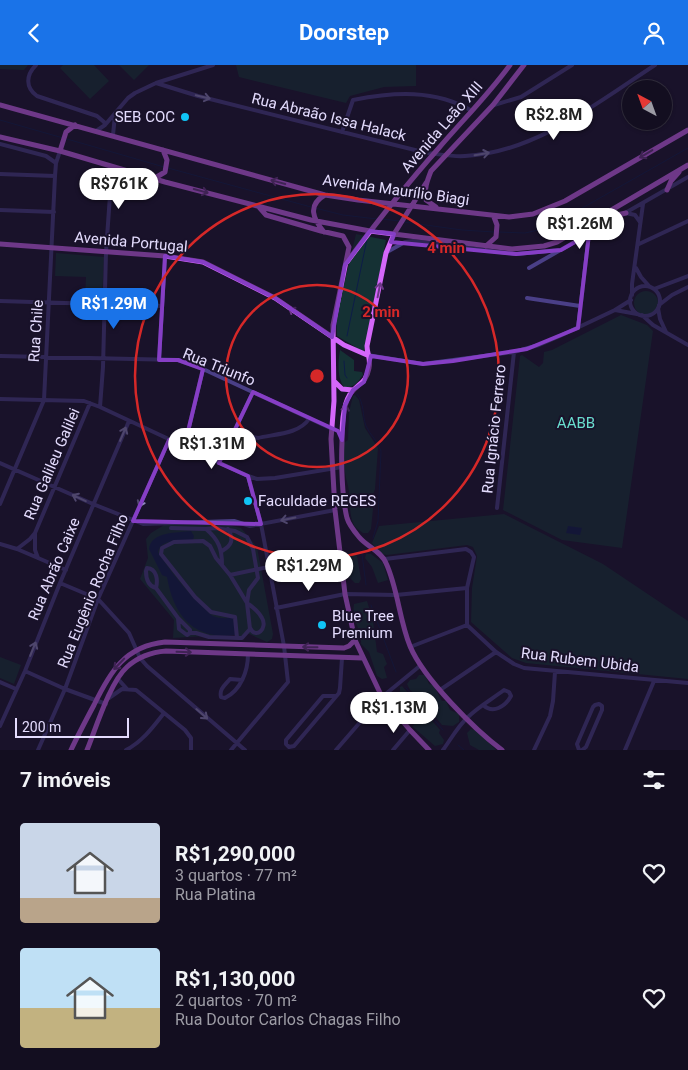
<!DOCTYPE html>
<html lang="pt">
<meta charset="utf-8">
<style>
:root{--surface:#130e20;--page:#201c2d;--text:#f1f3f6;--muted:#9d9ca5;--line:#322e3e;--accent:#1a73e8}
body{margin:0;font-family:Roboto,sans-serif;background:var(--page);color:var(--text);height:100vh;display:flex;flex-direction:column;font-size:19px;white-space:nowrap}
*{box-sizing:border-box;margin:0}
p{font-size:16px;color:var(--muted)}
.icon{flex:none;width:28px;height:28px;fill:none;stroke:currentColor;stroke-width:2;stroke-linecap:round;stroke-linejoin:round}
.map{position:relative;height:685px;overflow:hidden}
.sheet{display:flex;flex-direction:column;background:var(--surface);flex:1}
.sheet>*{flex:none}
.needle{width:32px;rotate:319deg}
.fabs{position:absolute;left:622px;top:15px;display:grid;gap:10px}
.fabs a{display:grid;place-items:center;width:50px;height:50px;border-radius:50%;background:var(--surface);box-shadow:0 1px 4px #0004,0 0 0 1px var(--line);font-size:25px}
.scale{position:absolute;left:15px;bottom:12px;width:114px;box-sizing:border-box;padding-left:5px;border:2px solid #e4dcfe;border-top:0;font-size:14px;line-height:18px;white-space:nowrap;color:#e4dcfe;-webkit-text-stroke:4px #19122a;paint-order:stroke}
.price{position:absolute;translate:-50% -42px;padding:0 11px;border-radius:18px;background:#fff;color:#222;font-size:16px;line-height:32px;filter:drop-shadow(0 1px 2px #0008)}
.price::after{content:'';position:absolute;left:50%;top:30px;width:15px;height:11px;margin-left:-8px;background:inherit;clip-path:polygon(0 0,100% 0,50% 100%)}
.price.selected{background:var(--accent);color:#fff}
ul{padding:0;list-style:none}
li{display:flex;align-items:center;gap:15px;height:125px;padding:0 20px}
li span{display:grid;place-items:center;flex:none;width:140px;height:100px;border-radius:5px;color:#555}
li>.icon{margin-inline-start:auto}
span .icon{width:60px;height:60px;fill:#fffc;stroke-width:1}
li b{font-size:21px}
h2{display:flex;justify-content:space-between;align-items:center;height:60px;padding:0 20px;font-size:21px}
header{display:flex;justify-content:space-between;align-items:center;height:65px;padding:0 20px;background:var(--accent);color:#fff;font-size:22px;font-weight:700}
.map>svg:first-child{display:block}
</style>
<header><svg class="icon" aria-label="back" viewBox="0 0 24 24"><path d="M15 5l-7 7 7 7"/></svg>Doorstep<svg class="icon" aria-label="person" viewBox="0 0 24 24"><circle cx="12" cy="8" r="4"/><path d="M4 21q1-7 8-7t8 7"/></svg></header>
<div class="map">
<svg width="688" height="685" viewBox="0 0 688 685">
<rect width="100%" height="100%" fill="#19122a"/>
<path fill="#153134" d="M0,0h28l-4,5 -24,-1z
M63,0h31l15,16 -19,18 -30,-31z
M119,0h30l-15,15z
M236,0h180v21l-32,1 -34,9 -4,7 -107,-26z
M356,169l30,6 -22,112 -27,-16 -1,-19z
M56,188l48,4 -2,42 -17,-1 1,-21 -31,-1z
M634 238a12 12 0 1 1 24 0a12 12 0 1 1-24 0Z
M621,250l26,10 6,6 -31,217 -60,-8 -59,-30 17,-154 2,-1 17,12 4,-4 1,-11 8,-2z
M340,285l14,10v11l8,1 1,3c-6,8 -9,13 -19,12 -7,-9 -6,-25 -4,-37z
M355,330l4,5 6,28 13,20 -3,41 -4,12 2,8 -2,20 -3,4h-5c-3,-2 -7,-5 -9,-8 -6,-12 -3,-27 -6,-39 -4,-14 -5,-28 -4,-43l4,-3 1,-28 4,-16z
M504,449l99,50 85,57v58l-162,-16 -14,-5 -41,-36 1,-34 5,-32 -4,-9 -6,-2 -80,10 -7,-1 -8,-11 7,-17z
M164,460h64l13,3 16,19 16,87 -1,5 -5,3 -20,-9 -10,5v-4l-64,4 1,-18 -34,-41 8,-21 -2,-19 5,-6z
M353,488l4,3 4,23 -2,4h-4l-9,-9v-4l3,-5 -1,-7z
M366,489h5l12,9 5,17 -10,3 -6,-16 -7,-9z
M367,536l6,20 4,31 6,2 4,10 -3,3 3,11 -5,1 -5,-3 -8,-24 -8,-8c1,-15 -10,-23 -7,-40z
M0,592l21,8 -7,19 -14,-6z
M419,610h6l4,9 4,1 9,16h4l4,9 9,4v8l-6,4 -11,-1 -21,-26 -11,-9 -3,-6 3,-4 6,-1z
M402,621l38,44 -1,3 5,7 -1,4 -8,2 -22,-19 2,-7 6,-1 -2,-5 -6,-3 -13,-20v-4z
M471,664l6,2 19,19h-17l-9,-5 -3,-12z"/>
<path fill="#0d1c48" d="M568,461l14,2 -2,7 -14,-2z
M191,466l3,5 -1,4c-11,1 -32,-2 -35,12 13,20 27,38 44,54 4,3 7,8 11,10 6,3 14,2 20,2l3,17c-42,5 -62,-18 -69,-58l-5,-2 -13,-26c2,-18 29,-16 42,-18z"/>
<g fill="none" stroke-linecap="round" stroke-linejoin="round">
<path stroke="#0d1c48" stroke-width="1" d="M0,55l63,18
M67,74l97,28
M168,103l143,39
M315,143l28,7 34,4
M381,154l19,2
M404,157l58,8 32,2
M498,167l27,1 22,-5 141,-80
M347,271l20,-97
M344,296l1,14 2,3
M357,329c8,10 5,21 9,32 4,9 12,15 15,25l-3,70 -5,17
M362,489l4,31
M371,540l25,67
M406,623l37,42
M458,680l6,5"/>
<path stroke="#4a3f87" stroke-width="4" d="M36,0c-10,10 -11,22 1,31l60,20 7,6 1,2
M156,18l42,13 229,57c12,1 25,4 38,3 70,-3 133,-54 190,-91
M494,40l27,-8 51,-32
M96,66l9,-6 23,-27 7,-5 21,-10 57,-18
M342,67l11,-32c41,-8 82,-11 119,11
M113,70l2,-20
M0,79l46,12 10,7
M0,109l55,2
M0,145l54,2
M626,148l9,2 5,7
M639,179l49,-23
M387,187l18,-10 8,-1 103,13 43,-4
M529,203l159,-91
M636,203l5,9 8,9
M630 236a15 15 0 1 1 30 0a15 15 0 1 1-30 0Z
M654,224l34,-13
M632,230v-11l11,-80
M527,233l53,8
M0,236l162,5
M659,240l13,-10 16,-8
M658,243l2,11 6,13
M615,245l22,4
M642,250l11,10 35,20
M578,263l11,-94
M367,290l56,9 91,-12 25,-7 21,-9 55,-26 16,-10
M0,291l178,4 25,9 129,60
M159,295l6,-104
M0,334l84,2 16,6 148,69 9,3 18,-1 67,-11
M100,342l3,-40 3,-115 6,-85
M235,364l18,8 5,1c17,-4 41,-4 51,-19
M184,383l19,-79
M0,398l93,41 50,20 91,-3 16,5 85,-16
M219,398l34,-71
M0,439l44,-104 11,-224 1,-13 4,-12
M497,443l17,-156
M171,463l35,1c13,11 16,20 16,36
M206,464l9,-1 20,3 12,6 6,12 5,29 -9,12 -2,13c6,4 12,9 15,15 6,10 -6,22 -12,10
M35,468v17l3,8
M0,479l17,5 49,21
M17,484l13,-10 5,-6 55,-130
M222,486c10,-6 12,-11 6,-22
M385,494l81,-10 5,3 3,5 -7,31v37l29,27 18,12 10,4 164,15
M230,510l17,28 3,26 -8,9h-5l-2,-21 -24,-5 -16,-15 -34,-43 1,-6 12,-6 29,-1 7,5 6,12 14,17 110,-23
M60,518l38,16 31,34 11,25 7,8 98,84
M156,523c-8,-2 -10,-9 -10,-17l1,-3c10,1 11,12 9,20l22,30 12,12v3h6l13,4 30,1
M276,543l69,-14 51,1 71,-7
M178,553l1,11 8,6 3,-2
M410,582l57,-22
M25,606l40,18 41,15
M118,614l9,10
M242,615l-12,-1c-5,6 -11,10 -9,18l4,1c16,-8 23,-27 23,-44
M0,617l16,7
M440,625l56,-38
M336,631h-13l-37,44v4l3,3 5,-1 45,-53 1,-5 2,-30
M109,633l13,-9 14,1 49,40 6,8v12
M0,661l25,-55 35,-88 69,-162
M38,685l27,-61 33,-90 71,-159
M126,685c16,-8 27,-23 38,-37
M231,685l57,-68 -4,-36 -23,-122 -13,-48
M336,685l46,-53 39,-32
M393,685l17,-20
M443,685c8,-11 15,-24 25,-33 10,-10 24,-18 36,-27l5,2 2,4c-6,11 -18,18 -28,9
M534,685l16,-34 3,-15 2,-29
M579,685l-2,-6 16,-37 2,-2 4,-1 3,2v4l-16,37 -4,3
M625,685l29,-69"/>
<path stroke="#d467fa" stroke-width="5" d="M0,40l325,90 33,5 151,17 24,-3 32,-13 123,-71
M0,72l60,14 105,31 146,38 59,11 142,18 32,-3 13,-4 131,-77
M60,86l6,-19 9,-7
M155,113l10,-6 2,-12 -4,-10
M426,118l-32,51 -8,19 -19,93c0,7 4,14 2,22 -3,16 -11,15 -19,26 -8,13 -8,34 -8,48 -1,21 0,56 5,76 2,7 7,13 12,19 7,9 22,14 27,26 12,26 13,56 24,83 13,32 65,84 92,104
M667,125l4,-9 8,-9
M259,142l7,8 55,16 22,5 6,11 -16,78 1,76 -3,38 4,71 10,84 10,46 27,57 28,33 19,20
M436,142l-10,-7c-2,-11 1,-19 5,-29l62,-66 31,-40
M599,154l27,-6
M324,167c-11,-13 -17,-27 1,-37
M0,179l165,12 38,6 72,36 69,47 23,10
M486,181l10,-9 1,-12 -3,-8
M347,197c29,-39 59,-77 91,-113 24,-28 50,-54 72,-84
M335,317l7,7 11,1
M71,685c7,-15 15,-30 23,-45 16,-33 31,-59 71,-63l179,6 5,-2 6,-6
M87,685c9,-22 23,-68 40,-83 11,-10 25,-15 39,-16l197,7"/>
</g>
<defs><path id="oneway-shaft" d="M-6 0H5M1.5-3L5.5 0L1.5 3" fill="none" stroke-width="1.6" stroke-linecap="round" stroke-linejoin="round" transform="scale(1.25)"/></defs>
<g stroke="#8f86bd">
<use href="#oneway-shaft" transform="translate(203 32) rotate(14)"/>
<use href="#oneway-shaft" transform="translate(482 89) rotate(-9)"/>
<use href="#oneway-shaft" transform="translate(123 369) rotate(-67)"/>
<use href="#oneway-shaft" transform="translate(79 433) rotate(-155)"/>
<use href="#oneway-shaft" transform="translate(142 435) rotate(114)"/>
<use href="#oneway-shaft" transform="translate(288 454) rotate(169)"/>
<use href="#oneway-shaft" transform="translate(33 584) rotate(-68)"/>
<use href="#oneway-shaft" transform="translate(202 649) rotate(41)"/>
</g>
<g stroke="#6d3888">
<use href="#oneway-shaft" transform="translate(646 89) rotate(149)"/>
<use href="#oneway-shaft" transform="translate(278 117) rotate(-165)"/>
<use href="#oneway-shaft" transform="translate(201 126) rotate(15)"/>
<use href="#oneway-shaft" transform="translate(379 225) rotate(-79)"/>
<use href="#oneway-shaft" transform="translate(295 247) rotate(-146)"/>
<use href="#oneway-shaft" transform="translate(345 347) rotate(-81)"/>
<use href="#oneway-shaft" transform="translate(310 582) rotate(-179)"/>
<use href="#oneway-shaft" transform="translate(184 587) rotate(2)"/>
<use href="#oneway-shaft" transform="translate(119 599) rotate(134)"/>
</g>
<path d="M0 0H688V685H0ZM370,166l24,3 -3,8 125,12 45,-4 28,-16 -11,94 -51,21 -74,12 -30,3 -52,-8 -7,26 -11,8 -8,15 -3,35 -4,-9 -85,-39 -34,71 29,13 13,48 -128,-3 36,-81 15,8 19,-79 -25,-9h-19l6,-104 38,6 72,36 57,39 13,-72z" fill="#19122a" fill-opacity=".55" fill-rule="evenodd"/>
<path fill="none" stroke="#863ec5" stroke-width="4" stroke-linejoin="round" d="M370,166l24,3 -3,8 125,12 45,-4 28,-16 -11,94 -51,21 -74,12 -30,3 -52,-8 -7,26 -11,8 -8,15 -3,35 -4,-9 -85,-39 -34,71 29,13 13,48 -128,-3 36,-81 15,8 19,-79 -25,-9h-19l6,-104 38,6 72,36 57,39 13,-72z"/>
<g fill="none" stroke="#d62828" stroke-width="2.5">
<circle cx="317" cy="311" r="91"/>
<circle cx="317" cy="311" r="182"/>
</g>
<g fill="#10c4f6" stroke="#19122a" stroke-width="2">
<circle cx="185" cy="52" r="5"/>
<circle cx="248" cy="436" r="5"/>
<circle cx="322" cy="560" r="5"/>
</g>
<g text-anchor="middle" stroke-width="4" stroke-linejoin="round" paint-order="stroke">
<g font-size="15" fill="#e4dcfe" stroke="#19122a" text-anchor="start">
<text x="175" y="57" text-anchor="end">SEB COC</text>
<text x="258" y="441">Faculdade REGES</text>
<text x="332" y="556">Blue Tree<tspan x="332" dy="17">Premium</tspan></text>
</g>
<g font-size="15" fill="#e4dcfe" stroke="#19122a">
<text transform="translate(329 52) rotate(14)" y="5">Rua Abraão Issa Halack</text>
<text transform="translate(442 62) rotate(-49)" y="5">Avenida Leão XIII</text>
<text transform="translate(396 125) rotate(8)" y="5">Avenida Maurílio Biagi</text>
<text transform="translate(131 177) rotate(5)" y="5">Avenida Portugal</text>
<text transform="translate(36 266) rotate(-86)" y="5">Rua Chile</text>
<text transform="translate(219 302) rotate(22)" y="5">Rua Triunfo</text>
<text transform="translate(494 364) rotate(-84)" y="5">Rua Ignácio Ferrero</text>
<text transform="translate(52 399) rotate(-67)" y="5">Rua Galileu Galilei</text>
<text transform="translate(54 504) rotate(-67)" y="5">Rua Abrão Caixe</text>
<text transform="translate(93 526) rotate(-68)" y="5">Rua Eugênio Rocha Filho</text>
<text transform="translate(580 595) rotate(7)" y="5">Rua Rubem Ubida</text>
</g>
<g font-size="15" fill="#69ddce" stroke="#19122a">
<text x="576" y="363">AABB</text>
</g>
</g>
<circle cx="317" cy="311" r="8" fill="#d62828" stroke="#19122a" stroke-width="2.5"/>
<g font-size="15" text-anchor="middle" font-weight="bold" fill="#d62828" stroke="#19122a" stroke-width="4" stroke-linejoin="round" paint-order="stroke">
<text x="446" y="188">4 min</text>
<text x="381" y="252">2 min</text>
</g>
</svg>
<div class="fabs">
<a><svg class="needle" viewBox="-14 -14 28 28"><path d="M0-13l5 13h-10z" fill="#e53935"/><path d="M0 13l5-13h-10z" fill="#9d9ca5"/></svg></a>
</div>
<div class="scale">200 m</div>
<b class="price" style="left:554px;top:76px">R$2.8M</b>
<b class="price" style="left:119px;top:145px">R$761K</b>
<b class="price" style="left:580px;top:185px">R$1.26M</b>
<b class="price selected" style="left:114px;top:265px">R$1.29M</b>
<b class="price" style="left:212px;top:405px">R$1.31M</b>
<b class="price" style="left:309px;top:527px">R$1.29M</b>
<b class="price" style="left:394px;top:669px">R$1.13M</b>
</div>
<section class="sheet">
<h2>7 imóveis<svg class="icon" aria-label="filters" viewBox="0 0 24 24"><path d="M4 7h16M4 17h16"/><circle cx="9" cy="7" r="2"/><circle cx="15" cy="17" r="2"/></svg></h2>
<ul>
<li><span style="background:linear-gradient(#c9d6e8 75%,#b9a48a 0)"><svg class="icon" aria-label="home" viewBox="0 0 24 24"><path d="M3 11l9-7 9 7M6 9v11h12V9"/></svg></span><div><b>R$1,290,000</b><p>3 quartos · 77 m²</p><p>Rua Platina</p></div><svg class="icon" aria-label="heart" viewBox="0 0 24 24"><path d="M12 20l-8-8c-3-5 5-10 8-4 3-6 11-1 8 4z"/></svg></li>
<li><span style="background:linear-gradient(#bfe0f5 60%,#c2b280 0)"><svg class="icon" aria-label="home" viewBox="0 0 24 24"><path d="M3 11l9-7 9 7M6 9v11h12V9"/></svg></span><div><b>R$1,130,000</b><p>2 quartos · 70 m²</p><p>Rua Doutor Carlos Chagas Filho</p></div><svg class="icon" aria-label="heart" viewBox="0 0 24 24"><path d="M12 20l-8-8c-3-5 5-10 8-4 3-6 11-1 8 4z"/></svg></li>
</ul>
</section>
